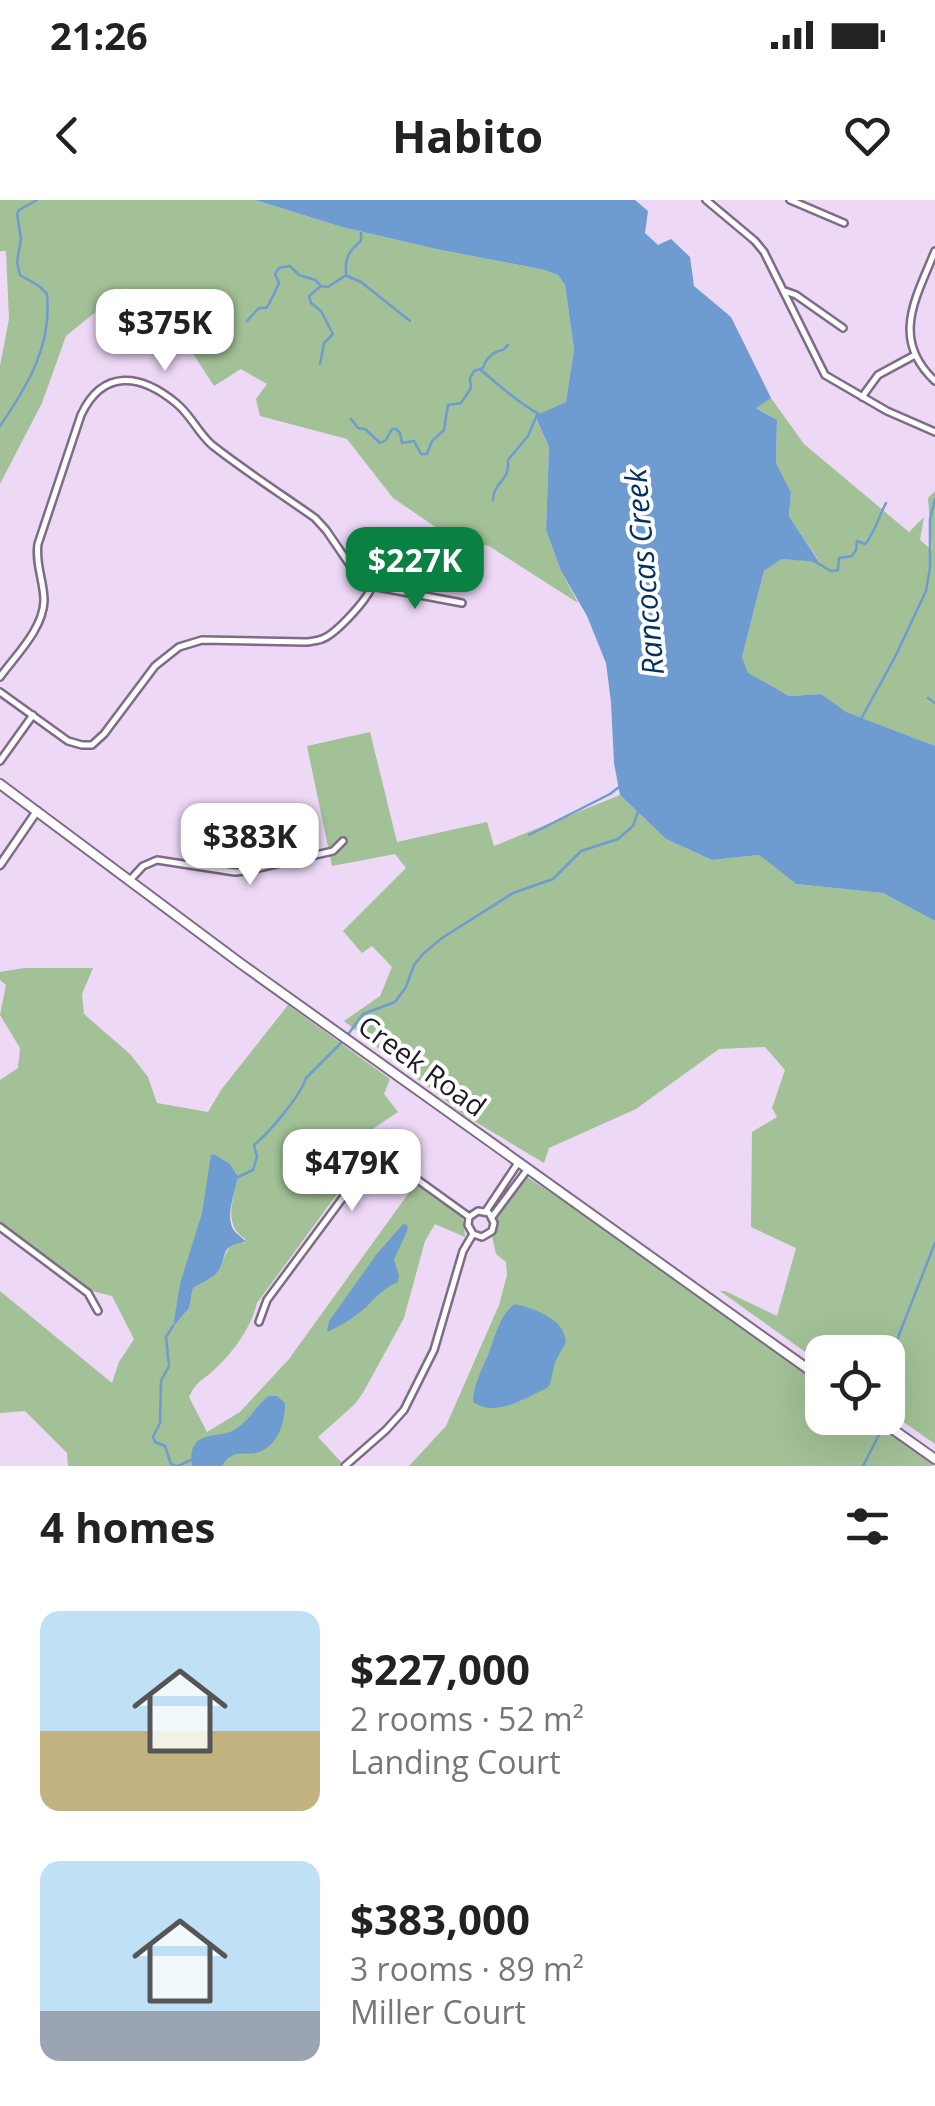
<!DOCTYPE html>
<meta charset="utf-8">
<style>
:root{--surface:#fff;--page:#f6f6f6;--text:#222;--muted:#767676;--accent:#0b8043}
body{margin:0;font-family:"Open Sans",sans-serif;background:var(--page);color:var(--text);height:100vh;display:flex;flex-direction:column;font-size:38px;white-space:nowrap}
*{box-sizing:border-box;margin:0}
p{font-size:32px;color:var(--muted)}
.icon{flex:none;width:55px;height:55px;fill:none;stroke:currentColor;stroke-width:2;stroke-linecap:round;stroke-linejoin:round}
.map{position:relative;height:1266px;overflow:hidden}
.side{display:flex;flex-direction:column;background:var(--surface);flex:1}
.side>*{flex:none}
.buttons{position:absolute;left:805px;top:1135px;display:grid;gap:20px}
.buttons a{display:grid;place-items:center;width:100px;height:100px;border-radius:20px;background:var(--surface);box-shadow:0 10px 40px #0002;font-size:50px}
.price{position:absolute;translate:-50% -85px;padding:0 22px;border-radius:20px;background:#fff;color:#222;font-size:32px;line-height:65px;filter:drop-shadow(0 2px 5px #0008)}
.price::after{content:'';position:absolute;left:50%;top:60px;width:30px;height:22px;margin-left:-15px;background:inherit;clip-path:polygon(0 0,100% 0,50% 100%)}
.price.on{background:var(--accent);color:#fff}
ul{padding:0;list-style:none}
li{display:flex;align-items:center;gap:30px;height:250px;padding:0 40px}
li span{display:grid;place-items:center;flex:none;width:280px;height:200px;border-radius:20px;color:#555}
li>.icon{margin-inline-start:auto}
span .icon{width:120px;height:120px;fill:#fffc;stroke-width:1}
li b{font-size:42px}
h2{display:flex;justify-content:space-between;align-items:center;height:120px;padding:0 40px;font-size:42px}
.status{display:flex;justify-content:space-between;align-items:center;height:70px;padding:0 50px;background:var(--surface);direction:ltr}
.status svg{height:28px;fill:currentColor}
header{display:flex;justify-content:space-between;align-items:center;height:130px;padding:0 40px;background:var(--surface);font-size:45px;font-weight:700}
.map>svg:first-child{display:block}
</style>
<div class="status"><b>21:26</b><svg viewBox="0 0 49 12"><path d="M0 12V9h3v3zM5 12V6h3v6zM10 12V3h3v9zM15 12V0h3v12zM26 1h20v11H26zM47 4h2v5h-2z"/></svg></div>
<header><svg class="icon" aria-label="back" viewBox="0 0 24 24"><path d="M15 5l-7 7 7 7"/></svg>Habito<svg class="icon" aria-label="heart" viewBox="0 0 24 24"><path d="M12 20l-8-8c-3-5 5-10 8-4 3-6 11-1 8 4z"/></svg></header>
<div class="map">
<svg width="935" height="1266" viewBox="0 0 935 1266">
<rect width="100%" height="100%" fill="#edd8f6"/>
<path fill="#a2c197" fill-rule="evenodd" d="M0,0h255l87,27 94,22 109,21 13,5 7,10 9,64 -8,53 -31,15 14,30 -3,83 15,41 17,32 -89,-57 -12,-2 -9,14 -17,-12 8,-3 -66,-45 -46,-59 -87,-23 -4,-17 11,-15 -26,-15 -27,17 -52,-80 -37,-18 -59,48 -24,67 -42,81v-118l9,-47 -3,-68h-6z
M771,198l33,46 105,88 15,-15 -4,23 12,10 -4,-52 7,-7v255l-90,-34 -24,-18 -32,2 -41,-22 -6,-17 22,-86 18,-12 37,2 -30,-45 2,-24 -15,-29 1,-43 -22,-13z
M370,532l27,110 90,-20 7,24 126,-51 46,44 46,21 47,-5 37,29 87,9 52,28v523l-47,-33v-59h-66v12l-102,-73h5l52,25 19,-68 -45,-21 1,-95 25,-15 -5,-9 13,-38 -20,-23 -46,2 -83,60 -87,39 -5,15 -80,-48 -120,-94 36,-25 12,-29 -20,-21 -10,7 -19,-22 63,-63 -11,-14 -63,12 -25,-120z
M24,768h69l-11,26 2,20 46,40 18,23 9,26 51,9 13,-22 67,-85 102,74 -6,15 14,18 -27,18 9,28 -29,17 -94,128c-6,24 -22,47 -40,64 -13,14 -19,11 -28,30l18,35 33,-20 49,-53 127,-176 46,32 3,20v2l-30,-13 -10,17 -21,77 -40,73 -9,13 -37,33 24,26 -3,3h-271l-1,-13 -42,-42 -25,2v-122l112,92 7,-21 15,-23 -22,-43 -20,-5 -92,-69v-142l18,-12 2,-20 -20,-33 6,-30 -6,-5v-8zM214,954l16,10 8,12c-4,22 -16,48 7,63v4h-12c-9,9 -10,22 -17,31 -5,5 -17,10 -23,14l-4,20 -16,19c4,-15 4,-32 9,-47 13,-41 28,-83 29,-125z
M527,977l109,70 186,137v34h46l66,48h-525l37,-40 53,-121 8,-30 -1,-13 -10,-8 -4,-18 4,-7 1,-12z"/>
<path fill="#6e9bd0" d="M255,0h380l13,11 -3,22 13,12 13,-6 19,18 4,29 37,31 40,81 -15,10 21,12 -1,43 15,29 -2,24 30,46 -37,-3 -18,12 -22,86 6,16 41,23 32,-2 25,18 89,34v175l-52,-28 -87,-9 -37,-29 -47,5 -46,-21 -46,-44 -6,-32 -3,-61 -5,-39 -19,-47 -26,-45 -15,-41 3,-83 -14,-31 31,-14 8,-53 -9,-64 -7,-10 -13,-5 -109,-21 -94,-22z
M214,954l16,10 8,12c-2,15 -13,38 -5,53 3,5 9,8 13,13 -30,3 -16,17 -31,33 -6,5 -16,9 -22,13l-4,20 -16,19 7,-43 22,-71 9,-58z
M403,1024l4,1 1,4 -14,30 5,17 -1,6c-12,5 -18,11 -28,21 -11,12 -28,22 -43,29l2,-11 47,-66z
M515,1104c20,5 49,14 51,38l-11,20 -5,22 -3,4c-23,10 -51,30 -74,14 1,-18 8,-31 15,-47 8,-19 10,-39 27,-51z
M269,1196h8l8,7c0,20 -7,42 -26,49 -15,5 -25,-5 -37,14h-30c-1,-8 -2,-16 4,-23 10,-11 27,-6 38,-13 15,-8 22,-25 35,-34z"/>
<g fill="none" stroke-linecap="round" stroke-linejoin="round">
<path stroke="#6e9bd0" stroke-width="2.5" d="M346,73c-1,-16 3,-22 15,-32v-8
M347,76l14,6 49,39
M247,121l12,-13h7c3,-3 11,-20 13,-25l-4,-9 4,-6 11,-2 9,9 16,5 5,5
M320,164l4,-21 9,-9 -12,-23 -10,-8 -2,-7 12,-10 7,1 18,-12
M481,170c16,14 40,35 58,44
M351,219l7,9 7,1 15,14 6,-3 6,-11h4l4,4 2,10 12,-2 7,13h6l5,-13 12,-11 4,-25 13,-2 10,-15 -1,-10 4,-7 9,-3c2,-9 11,-17 20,-18l5,-5
M0,226c28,-41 52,-80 47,-132l-8,-8 -19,-11 -3,-13 4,-23 -4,-25 2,-4 18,-10
M493,300c1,-20 17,-17 15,-40l20,-24 9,-21
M814,361l17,10 7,-1 1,-12 13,-2 4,-6 1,-9 8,3c7,-6 15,-30 21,-41
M928,498l7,5
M861,519l34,-62 31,-66 4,-23v-49l5,-20
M529,635l81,-41 9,-7
M349,833l14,-19 32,-12 11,-15 8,-22 10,-12 18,-15 71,-45 40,-14 28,-28 37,-12 15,-13 5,-14 2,-1
M236,978l17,-8 4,-13 -3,-12c15,-12 47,-50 52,-67l37,-37
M173,1126l-7,11 3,29 -8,15 -1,42 -7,14 2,5 10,4 6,18 5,2
M888,1163l47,-120
M887,1220c5,-11 8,-24 1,-35
M178,1266l13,-6
M863,1266l20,-39"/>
<g stroke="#7e6b86" stroke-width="10">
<path id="minor" d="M706,0l49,41 9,11 61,123 62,36 48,21
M790,0l54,23
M935,51c-19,47 -45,88 0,130
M785,91l11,4 47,33
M862,197l16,-22 37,-20
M372,386l90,17
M0,477c16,-22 43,-48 44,-76 0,-20 -9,-37 -6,-57l43,-129c22,-47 60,-41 95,-12 15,12 22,30 36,42 33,26 69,49 103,73l11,12 24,35 22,21c-5,14 -36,48 -50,53 -2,1 -13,3 -16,3l-104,-2 -23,7 -24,19 -51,68 -12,11h-10l-14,-4 -68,-49
M0,561l33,-46
M130,680l13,-14 14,-6 78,12 11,-1 87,-20 10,-10
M486,1011l32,-48
M492,1017l35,-47
M0,1027l88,66 10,18
M259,1122l8,-22 92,-124c14,-10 24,-15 41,-9l68,49
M345,1266l41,-36 18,-20 30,-60 29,-99 10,-17 -5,-9 1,-8 9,-6 11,2 5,10 -2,8 -10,6 -9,-3"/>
</g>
<g stroke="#7e6b86" stroke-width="11">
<path id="tertiary" d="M0,665l37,-54"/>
</g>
<g stroke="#7e6b86" stroke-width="12">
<path id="secondary" d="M0,584l240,179 582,416
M877,1218l58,41"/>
</g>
<use href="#minor" stroke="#fff" stroke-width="5"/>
<use href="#tertiary" stroke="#fff" stroke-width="6"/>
<use href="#secondary" stroke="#fff" stroke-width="8"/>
</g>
<g text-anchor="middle" stroke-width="8" stroke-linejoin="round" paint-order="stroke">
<g font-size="28" fill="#211924" stroke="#fff">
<text transform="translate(422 866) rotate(36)" y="10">Creek Road</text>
</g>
<g font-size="30" font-style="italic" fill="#023363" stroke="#fff">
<text transform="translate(645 372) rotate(-95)" y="10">Rancocas Creek</text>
</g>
</g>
</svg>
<div class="buttons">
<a><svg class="icon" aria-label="locate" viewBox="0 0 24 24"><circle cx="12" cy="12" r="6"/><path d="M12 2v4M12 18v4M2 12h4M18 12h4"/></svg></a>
</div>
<b class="price" style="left:165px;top:174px">$375K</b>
<b class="price on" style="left:415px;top:412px">$227K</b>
<b class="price" style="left:250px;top:688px">$383K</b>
<b class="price" style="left:352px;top:1014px">$479K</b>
</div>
<section class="side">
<h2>4 homes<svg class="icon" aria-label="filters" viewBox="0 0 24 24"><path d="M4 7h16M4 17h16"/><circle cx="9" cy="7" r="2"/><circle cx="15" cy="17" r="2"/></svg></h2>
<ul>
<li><span style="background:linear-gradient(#bfe0f5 60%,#c2b280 0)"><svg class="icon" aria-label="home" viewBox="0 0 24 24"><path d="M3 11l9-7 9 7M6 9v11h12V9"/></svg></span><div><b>$227,000</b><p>2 rooms · 52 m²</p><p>Landing Court</p></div></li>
<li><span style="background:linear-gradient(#bfe0f5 75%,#9aa5b1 0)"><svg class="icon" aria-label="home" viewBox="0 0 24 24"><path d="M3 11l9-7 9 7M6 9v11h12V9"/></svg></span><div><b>$383,000</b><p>3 rooms · 89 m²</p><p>Miller Court</p></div></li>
</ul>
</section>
